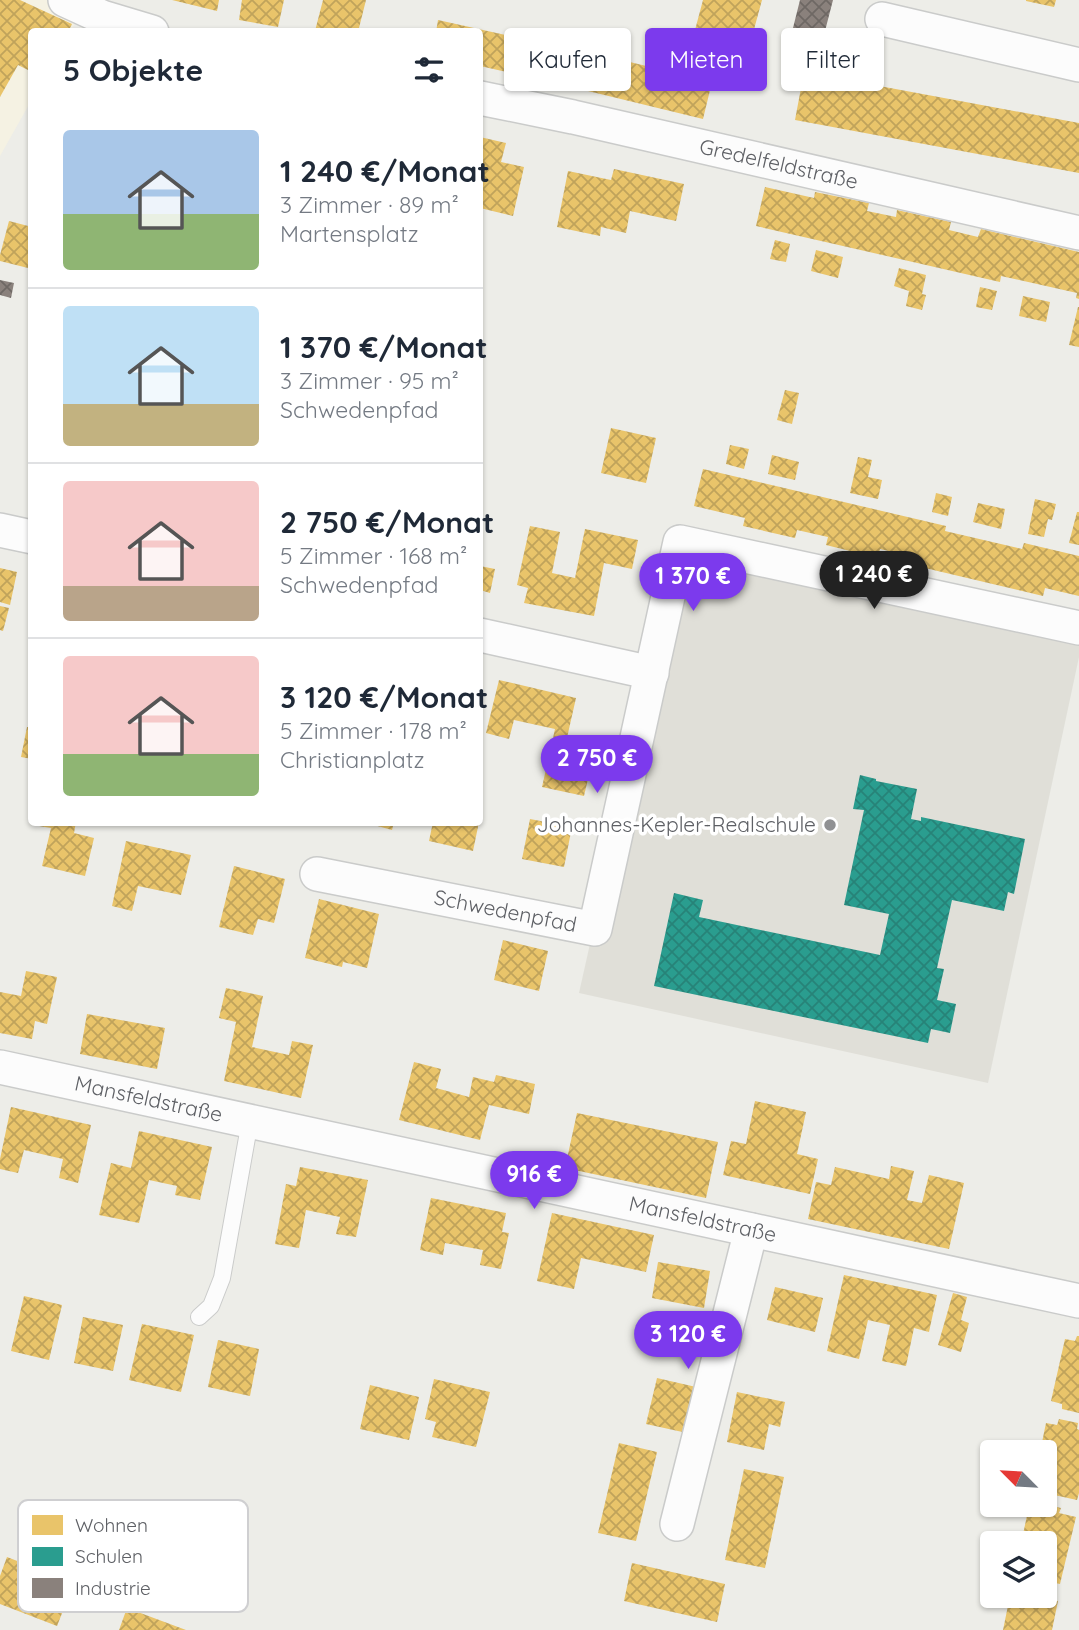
<!DOCTYPE html>
<html lang="de">
<meta charset="utf-8">
<style>
:root{--surface:#fff;--page:#f2f2f3;--text:#1f2937;--muted:#747a83;--line:#e0e1e3;--accent:#7c3aed}
body{margin:0;font-family:Quicksand,sans-serif;background:var(--page);color:var(--text);height:100vh;display:flex;flex-direction:column;font-size:26px;white-space:nowrap}
*{box-sizing:border-box;margin:0}
p{font-size:23px;color:var(--muted)}
.icon{flex:none;width:38px;height:38px;fill:none;stroke:currentColor;stroke-width:2;stroke-linecap:round;stroke-linejoin:round}
.map{position:relative;flex:1;overflow:hidden}
.drawer{position:absolute;left:28px;top:28px;width:455px;height:798px;display:flex;flex-direction:column;background:var(--surface);border-radius:7px;box-shadow:0 2px 5px #0004}
.drawer>*{flex:none}
.guide{position:absolute;left:504px;top:28px;width:469px;height:63px;display:flex;gap:14px}
.needle{width:46px;rotate:294deg}
.buttons{position:absolute;left:980px;top:1440px;display:grid;gap:14px}
.buttons a{display:grid;place-items:center;width:77px;height:77px;border-radius:7px;background:var(--surface);box-shadow:0 2px 5px #0004;font-size:35px}
.price{position:absolute;translate:-50% -60px;padding:0 16px;border-radius:24px;background:var(--accent);color:#fff;font-size:23px;line-height:46px;filter:drop-shadow(0 2px 4px #0008)}
.price::after{content:'';position:absolute;left:50%;top:42px;width:21px;height:16px;margin-left:-10px;background:inherit;clip-path:polygon(0 0,100% 0,50% 100%)}
.price.on{background:#222;color:#fff}
ul{padding:0;list-style:none}
li{display:flex;align-items:center;gap:21px;height:175px;padding:0 35px}
li+li{border-top:2px solid var(--line)}
li span{display:grid;place-items:center;flex:none;width:196px;height:140px;border-radius:7px;color:#555}
li>.icon{margin-inline-start:auto}
span .icon{width:84px;height:84px;fill:#fffc;stroke-width:1}
li b{font-size:30px}
h2{display:flex;justify-content:space-between;align-items:center;height:84px;padding:0 35px;font-size:30px}
.pill{padding:0 24px;border-radius:7px;background:var(--surface);box-shadow:0 2px 5px #0004;font-size:24px;line-height:63px}
.pill.on{background:var(--accent);color:#fff}
.map>svg:first-child{display:block}
</style>
<div class="map">
<svg width="1079" height="1630" viewBox="0 0 1079 1630">
<defs>
<pattern id="homes-cross-hatch" width="8" height="8" patternUnits="userSpaceOnUse" patternTransform="scale(1.75)"><rect width="8" height="8" fill="#e9c46a"/><path d="M0 0l8 8M0 8l8-8" fill="none" stroke="#c0a35b"/></pattern>
<pattern id="schools-cross-hatch" width="8" height="8" patternUnits="userSpaceOnUse" patternTransform="scale(1.75)"><rect width="8" height="8" fill="#2a9d8f"/><path d="M0 0l8 8M0 8l8-8" fill="none" stroke="#278378"/></pattern>
<pattern id="industry-cross-hatch" width="8" height="8" patternUnits="userSpaceOnUse" patternTransform="scale(1.75)"><rect width="8" height="8" fill="#8a817c"/><path d="M0 0l8 8M0 8l8-8" fill="none" stroke="#6e6864"/></pattern>
</defs>
<rect width="100%" height="100%" fill="#edede8"/>
<path fill="#f5f2e3" d="M0,0h49l30,14 -8,17 -39,1 -1,69 -31,55z"/>
<path fill="#e0dfd8" d="M680,542l399,86v29l-91,426 -409,-90z"/>
<path fill="url(#homes-cross-hatch)" d="M0,0h20l52,24 -4,8h-36v40l-14,-7 -18,32z
M172,0h47l-2,11z
M242,0h42l-6,27 -39,-7z
M323,0h43l-8,32 -43,-1z
M703,0h59l-12,44 -55,-14z
M1026,0h30l-2,7 -28,-6z
M438,20l99,22 -8,35 -49,-11v-34h-44z
M597,54l115,28 -9,37 -115,-28z
M804,72l275,51v50l-284,-53z
M480,137l26,6 -5,19 23,5 -11,49 -33,-8z
M614,169l70,15 -8,37 -46,-10 -4,22 -25,-6 -1,9 -43,-9 11,-56 43,9z
M765,187l49,11 1,-6 54,11 -2,8 29,6 1,-7 54,12 -2,8 29,7 3,-8 98,23v47l-3,-1 1,-5 -76,-17 -1,6 -244,-56z
M9,221l23,6v42l-32,-8v-6z
M775,240l15,4 -4,18 -16,-3z
M816,250l27,7 -5,21 -27,-7z
M899,268l27,7 -4,19 4,1 -4,15 -16,-4 3,-15 -15,-5z
M980,287l17,4 -5,19 -16,-3z
M1023,296l27,6 -4,20 -27,-6z
M1078,307h1v40l-10,-2z
M785,390l14,3 -7,31 -15,-4z
M611,428l45,10 -10,45 -45,-10z
M730,445l19,4 -5,20 -18,-5z
M772,455l27,7 -4,18 -27,-6z
M858,457l14,3 -4,17 14,3 -4,19 -28,-6z
M703,469l243,57 -1,5 77,18 2,-6 55,13v40l-34,-8 -2,8 -135,-32 2,-8 -30,-7 -2,9 -52,-13 2,-8 -31,-7 -2,8 -52,-12 2,-8 -51,-12z
M936,493l16,4 -4,19 -16,-4z
M1035,499l21,5 -4,16 -4,-1 -4,18 -16,-3z
M978,503l27,6 -4,20 -28,-7z
M1077,512h2v33l-10,-2z
M530,526l30,6 -8,41 23,5 10,-49 53,11 -6,29 -28,-6 -10,53 -70,-13 4,-15 -11,-3z
M480,566l15,3 -5,24 -10,-3z
M0,568l17,4 -7,33 -10,-3z
M0,606l9,2 -6,23 -3,-1z
M499,680l77,18 -12,53 29,7 -9,38 -42,-9 13,-58 -41,-9 -5,19 -23,-6z
M27,727h5v32l-11,-2z
M530,819l42,8 -8,40 -42,-8z
M40,822h36l-2,11 20,5 -9,38 -43,-10 9,-38 -12,-2z
M363,822h31l-2,8z
M433,822h46l-6,29 -44,-10z
M126,841l65,14 -10,40 -43,-9 -6,25 -20,-5z
M234,866l51,13 -11,44 -16,-4 -5,16 -34,-8z
M319,899l60,15 -12,54 -24,-6 -1,5 -37,-9z
M503,940l45,11 -9,40 -45,-11z
M26,971l31,6 -10,47 -12,-3 -3,18 -32,-6v-41l21,4z
M226,988l37,8 -11,51 37,8 3,-14 21,4 -12,53 -77,-17 12,-59 -17,-4z
M87,1014l78,14 -8,41 -77,-15z
M414,1062l27,7 -5,19 33,9 4,-20 21,5 2,-7 39,9 -6,30 -40,-9 -9,35 -81,-20z
M755,1101l51,11 -9,42 21,5 -8,35 -87,-19 8,-34 15,3z
M11,1107l80,18 -13,58 -19,-5 4,-19 -39,-9 -6,23 -18,-4v-10z
M577,1113l141,29 -12,56 -141,-30z
M139,1131l73,16 -12,53 -25,-5 2,-9 -28,-6 -10,43 -40,-8 12,-52 20,5z
M891,1166l23,5 -7,29 15,3 7,-28 35,8 -15,66 -141,-30 8,-37 15,3 4,-18 54,12z
M300,1167l68,13 -12,57 -20,-3 4,-17 -34,-7 -7,38 -24,-4 11,-60 10,2z
M431,1198l75,15 -4,19 7,1 -8,36 -21,-4 3,-15 -38,-7 -2,12 -23,-5z
M552,1213l102,22 -8,37 -65,-14 -7,31 -37,-8z
M658,1262l52,9 -6,37 -52,-10z
M844,1275l93,20 -8,37 -15,-4 -8,38 -24,-5 8,-36 -22,-5 -9,39 -32,-8z
M775,1287l48,11 -8,34 -48,-12z
M953,1293l14,4 -6,23 8,3 -8,29 -23,-7z
M24,1296l38,9 -13,55 -38,-9z
M83,1317l40,8 -10,46 -39,-8z
M142,1324l52,11 -13,57 -52,-12z
M1077,1336h2v77l-17,-4v-5l-11,-3 14,-62 10,2z
M218,1340l41,9 -9,47 -42,-9z
M657,1378l39,9 -9,46 -41,-9z
M434,1379l56,13 -14,55 -44,-10 4,-15 -11,-3z
M370,1385l49,12 -10,43 -49,-11z
M737,1392l48,10 -5,25 -11,-3 -5,26 -37,-8z
M1059,1419l19,4 -1,6 2,1v63l-2,7 -32,-7v-41h-5l6,-29 11,2z
M619,1443l38,9 -21,89 -38,-8z
M744,1469l40,8 -19,91 -40,-8z
M1045,1504l16,4 -2,5 17,4 -16,67 -15,-3v-37h-24l8,-38 11,2 1,-3z
M7,1557l67,26 -17,43 -57,-22v-28z
M632,1563l93,21 -8,38 -93,-21z
M1010,1596h33l15,5 -6,29h-49z
M127,1608l59,22h-67z"/>
<path fill="url(#schools-cross-hatch)" d="M860,775l16,4v2l41,8 -6,30 10,2v-4l104,22 -11,55 -6,-2 -4,19 -52,-11 -15,68 7,1 -7,31 19,4 -6,29 -19,-4 -3,14 -274,-57 20,-93 29,7 -4,17 181,38 9,-41 -45,-9 20,-95 -11,-1z"/>
<path fill="url(#industry-cross-hatch)" d="M800,0h33l-16,62 -31,-6z
M0,280l14,3 -3,15 -11,-3z"/>
<g fill="none" stroke-linecap="round" stroke-linejoin="round">
<g stroke="#cacbca" stroke-width="18">
<path id="service" d="M199,1317l12,-11 11,-28 28,-157"/>
</g>
<g stroke="#cacbca" stroke-width="36">
<g id="minor">
<path d="M65,0l37,17 50,15"/>
<path d="M882,19l197,46"/>
<path id="s1" d="M480,98l93,19 506,116"/>
<path d="M0,530l32,7"/>
<path d="M480,635l172,38"/>
<path id="s2" d="M317,874l278,55 85,-387 399,86"/>
<path id="s3" d="M0,1067l1079,234"/>
<path d="M677,1524l74,-294"/>
</g>
</g>
<use href="#service" stroke="#fcfcfc" stroke-width="16"/>
<use href="#minor" stroke="#fcfcfc" stroke-width="33"/>
</g>
<circle fill="#909193" stroke="#fff" stroke-width="2.5" cx="830" cy="825" r="7"/>
<g text-anchor="middle" stroke-width="7" stroke-linejoin="round" paint-order="stroke">
<g font-size="21" fill="#5e6065" stroke="#fff">
<text dy="7" stroke="none"><textPath href="#s1" startOffset="306">Gredelfeldstraße</textPath></text>
<text dy="7" stroke="none"><textPath href="#s2" startOffset="192">Schwedenpfad</textPath></text>
<text dy="7" stroke="none"><textPath href="#s3" startOffset="152">Mansfeldstraße</textPath></text>
<text dy="7" stroke="none"><textPath href="#s3" startOffset="719">Mansfeldstraße</textPath></text>
</g>
<g font-size="21" fill="#5e6065" stroke="#fff" text-anchor="end">
<text x="816" y="832">Johannes-Kepler-Realschule</text>
</g>
</g>
<rect x="18" y="1500" width="230" height="112" rx="10" fill="#fff" stroke="#cfcfd1" stroke-width="2"/>
<rect x="32" y="1515" width="31" height="20" fill="#e9c46a"/>
<rect x="32" y="1547" width="31" height="19" fill="#2a9d8f"/>
<rect x="32" y="1578" width="31" height="20" fill="#8a817c"/>
<g font-size="19" fill="#5e6065">
<text x="75" y="1532">Wohnen</text>
<text x="75" y="1563">Schulen</text>
<text x="75" y="1595">Industrie</text>
</g>
</svg>
<div class="buttons">
<a><svg class="needle" viewBox="-14 -14 28 28"><path d="M0-13l5 13h-10z" fill="#e53935"/><path d="M0 13l5-13h-10z" fill="#747a83"/></svg></a>
<a><svg class="icon" aria-label="layers" viewBox="0 0 24 24"><path d="M12 4l9 5-9 5-9-5zM3 14l9 5 9-5"/></svg></a>
</div>
<b class="price on" style="left:874px;top:611px">1 240 €</b>
<b class="price" style="left:693px;top:613px">1 370 €</b>
<b class="price" style="left:597px;top:795px">2 750 €</b>
<b class="price" style="left:534px;top:1211px">916 €</b>
<b class="price" style="left:688px;top:1371px">3 120 €</b>
<div class="guide">
<a class="pill">Kaufen</a>
<a class="pill on">Mieten</a>
<a class="pill">Filter</a>
</div>
<section class="drawer">
<h2>5 Objekte<svg class="icon" aria-label="filters" viewBox="0 0 24 24"><path d="M4 7h16M4 17h16"/><circle cx="9" cy="7" r="2"/><circle cx="15" cy="17" r="2"/></svg></h2>
<ul>
<li><span style="background:linear-gradient(#a9c7e8 60%,#8fb573 0)"><svg class="icon" aria-label="home" viewBox="0 0 24 24"><path d="M3 11l9-7 9 7M6 9v11h12V9"/></svg></span><div><b>1 240 €/Monat</b><p>3 Zimmer · 89 m²</p><p>Martensplatz</p></div></li>
<li><span style="background:linear-gradient(#bfe0f5 70%,#c2b280 0)"><svg class="icon" aria-label="home" viewBox="0 0 24 24"><path d="M3 11l9-7 9 7M6 9v11h12V9"/></svg></span><div><b>1 370 €/Monat</b><p>3 Zimmer · 95 m²</p><p>Schwedenpfad</p></div></li>
<li><span style="background:linear-gradient(#f6c9c9 75%,#b9a48a 0)"><svg class="icon" aria-label="home" viewBox="0 0 24 24"><path d="M3 11l9-7 9 7M6 9v11h12V9"/></svg></span><div><b>2 750 €/Monat</b><p>5 Zimmer · 168 m²</p><p>Schwedenpfad</p></div></li>
<li><span style="background:linear-gradient(#f6c9c9 70%,#8fb573 0)"><svg class="icon" aria-label="home" viewBox="0 0 24 24"><path d="M3 11l9-7 9 7M6 9v11h12V9"/></svg></span><div><b>3 120 €/Monat</b><p>5 Zimmer · 178 m²</p><p>Christianplatz</p></div></li>
</ul>
</section>
</div>
